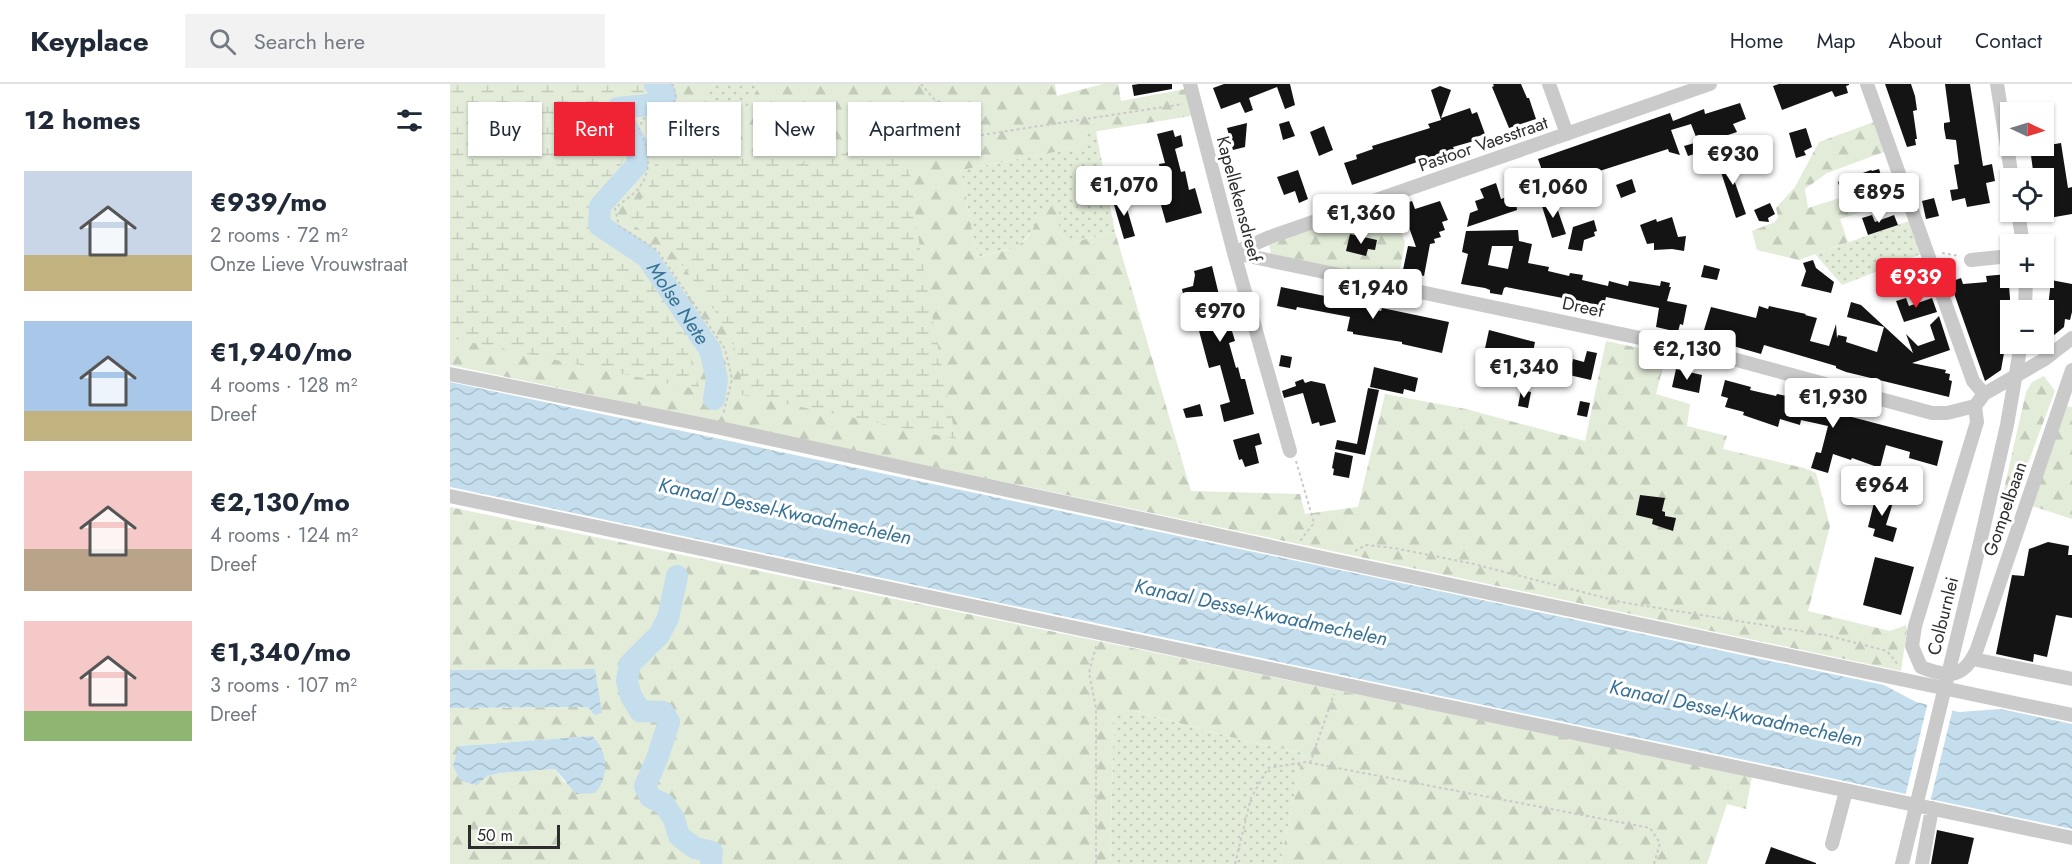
<!DOCTYPE html>
<meta charset="utf-8">
<style>
:root{--surface:#fff;--page:#f2f2f3;--text:#1f2937;--muted:#747a83;--line:#e0e1e3;--accent:#f02335}
body{margin:0;font-family:Jost,sans-serif;background:var(--page);color:var(--text);height:100vh;display:flex;flex-direction:column;font-size:22px;white-space:nowrap}
*{box-sizing:border-box;margin:0}
p{font-size:20px;color:var(--muted)}
.icon{flex:none;width:33px;height:33px;fill:none;stroke:currentColor;stroke-width:2;stroke-linecap:round;stroke-linejoin:round}
.map{position:relative;flex:1;overflow:hidden}
.panel{display:flex;flex-direction:column;background:var(--surface);width:450px}
.panel>*{flex:none}
.hud{position:absolute;left:18px;top:18px;width:570px;height:54px;display:flex;gap:12px}
.needle{width:39px;rotate:94deg}
.tools{position:absolute;left:1550px;top:18px;display:grid;gap:12px}
.tools a{display:grid;place-items:center;width:54px;height:54px;border-radius:0px;background:var(--surface);box-shadow:0 2px 4px #0004;font-size:30px}
.scale{position:absolute;left:18px;bottom:15px;width:92px;box-sizing:border-box;padding-left:6px;border:3px solid #2d2d2d;border-top:0;font-size:16px;line-height:21px;white-space:nowrap;color:#2d2d2d;-webkit-text-stroke:4px #fff;paint-order:stroke}
.price{position:absolute;translate:-50% -51px;padding:0 14px;border-radius:6px;background:#fff;color:#222;font-size:20px;line-height:39px;filter:drop-shadow(0 2px 3px #0008)}
.price::after{content:'';position:absolute;left:50%;top:36px;width:18px;height:14px;margin-left:-9px;background:inherit;clip-path:polygon(0 0,100% 0,50% 100%)}
.price.active{background:var(--accent);color:#fff}
ul{padding:0;list-style:none}
li{display:flex;align-items:center;gap:18px;height:150px;padding:0 24px}
li span{display:grid;place-items:center;flex:none;width:168px;height:120px;border-radius:0px;color:#555}
li>.icon{margin-inline-start:auto}
span .icon{width:72px;height:72px;fill:#fffc;stroke-width:1}
li b{font-size:26px}
h2{display:flex;justify-content:space-between;align-items:center;height:72px;padding:0 24px;font-size:26px}
.tag{padding:0 21px;border-radius:0px;background:var(--surface);box-shadow:0 2px 4px #0004;font-size:21px;line-height:54px}
.tag.active{background:var(--accent);color:#fff}
header{display:flex;align-items:center;gap:36px;box-sizing:border-box;height:84px;padding:0 30px;background:var(--surface);border-bottom:2px solid var(--line)}
header strong{font-size:28px}
nav{display:flex;gap:33px;margin-inline-start:auto;font-size:21px}
.search{width:420px;height:54px;background:var(--page);display:flex;align-items:center;gap:15px;box-sizing:border-box;padding:0 21px;border-radius:0px;color:var(--muted);font-size:22px}
main{display:flex;flex:1;min-height:0}
.map>svg:first-child{display:block}
</style>
<header>
<strong>Keyplace</strong>
<div class="search"><svg class="icon" aria-label="search" viewBox="0 0 24 24"><circle cx="10" cy="10" r="6"/><path d="M15 15l6 6"/></svg>Search here</div>
<nav><a>Home</a><a>Map</a><a>About</a><a>Contact</a></nav>
</header>
<main>
<section class="panel">
<h2>12 homes<svg class="icon" aria-label="filters" viewBox="0 0 24 24"><path d="M4 7h16M4 17h16"/><circle cx="9" cy="7" r="2"/><circle cx="15" cy="17" r="2"/></svg></h2>
<ul>
<li><span style="background:linear-gradient(#c9d6e8 70%,#c2b280 0)"><svg class="icon" aria-label="home" viewBox="0 0 24 24"><path d="M3 11l9-7 9 7M6 9v11h12V9"/></svg></span><div><b>€939/mo</b><p>2 rooms · 72 m²</p><p>Onze Lieve Vrouwstraat</p></div></li>
<li><span style="background:linear-gradient(#a9c7e8 75%,#c2b280 0)"><svg class="icon" aria-label="home" viewBox="0 0 24 24"><path d="M3 11l9-7 9 7M6 9v11h12V9"/></svg></span><div><b>€1,940/mo</b><p>4 rooms · 128 m²</p><p>Dreef</p></div></li>
<li><span style="background:linear-gradient(#f6c9c9 65%,#b9a48a 0)"><svg class="icon" aria-label="home" viewBox="0 0 24 24"><path d="M3 11l9-7 9 7M6 9v11h12V9"/></svg></span><div><b>€2,130/mo</b><p>4 rooms · 124 m²</p><p>Dreef</p></div></li>
<li><span style="background:linear-gradient(#f6c9c9 75%,#8fb573 0)"><svg class="icon" aria-label="home" viewBox="0 0 24 24"><path d="M3 11l9-7 9 7M6 9v11h12V9"/></svg></span><div><b>€1,340/mo</b><p>3 rooms · 107 m²</p><p>Dreef</p></div></li>
</ul>
</section>
<div class="map">
<svg width="1622" height="780" viewBox="0 0 1622 780">
<defs>
<pattern id="grass-dots" width="8" height="8" patternUnits="userSpaceOnUse" patternTransform="scale(1.5)"><rect width="8" height="8" fill="#e3ecd9"/><path d="M2 2h.1M6 6h.1" fill="none" stroke="#c3cbbb" stroke-width="1.8" stroke-linecap="round"/></pattern>
<pattern id="forest-firs" width="22" height="20" patternUnits="userSpaceOnUse" patternTransform="scale(1.5)"><rect width="22" height="20" fill="#e3ecd9"/><path d="M5 1l3.5 6h-7zM16 11l3.5 6h-7z" fill="#c3cbbb"/></pattern>
<pattern id="wetland-marsh" width="20" height="14" patternUnits="userSpaceOnUse" patternTransform="scale(1.5)"><rect width="20" height="14" fill="#e3ecd9"/><path d="M1 5h8M5 5V1M11 12h8M15 12V8" fill="none" stroke="#c3cbbb"/></pattern>
<pattern id="water-waves" width="16" height="10" patternUnits="userSpaceOnUse" patternTransform="scale(1.5)"><rect width="16" height="10" fill="#c4deed"/><path d="M0 5q4-4 8 0t8 0" fill="none" stroke="#a9bfcc"/></pattern>
</defs>
<rect width="100%" height="100%" fill="#fff"/>
<path fill="url(#grass-dots)" d="M264,0h46l-15,27 -40,-14z
M646,47l19,101 -45,11 -11,-11v-19l-24,14 -17,20 -41,10 -16,-87 124,-24v-13z
M1459,137l12,33 -79,31 -27,-31z
M684,627l112,30 57,12 -23,111h-170l4,-151z"/>
<path fill="url(#forest-firs)" fill-rule="evenodd" d="M0,0h264l-8,13 39,14 15,-27h295l2,12 46,-12h15l3,17 64,-12 6,27 -105,17v13l-125,24 16,87c39,-9 51,-7 64,-49l15,-2 3,7v19l11,11 45,-11 76,259 109,3 5,20 53,-7 27,-113 81,15 119,32 21,-100 38,8 -5,12 24,6 -7,27 34,10 -3,22 40,10 -4,13 81,19 12,5 14,53 -22,85 82,20 16,-6 1,5 -6,41 -1451,-306z
M1424,38l10,30 -57,21 -22,16 3,19 86,-27 7,18 -61,20 8,23 -49,18 -42,-10 -5,-19 23,-9 3,-5 -2,-9 19,-21 24,-45z
M939,118l16,40 -7,39 -127,-27 -2,-9 8,-4z
M1594,292l11,15 -56,150 -6,-3 33,-146 6,-10z
M1617,322l5,1v112l-40,-13z
M0,423l1302,269 -6,33 -19,-5 -20,60h-427l23,-111 -57,-12 -112,-30 -20,3 -4,150h-660v-156l138,-1 6,8v-46l-144,1zM142,652l-27,47 -10,-14 -55,4 -14,3 -27,-30z"/>
<path fill="url(#wetland-marsh)" d="M0,0h189l9,10 -33,2 -9,24 19,23 -3,21 -33,37v32l60,48 29,38 22,71 -250,-52z
M207,37l58,22 87,20 100,-24c11,35 12,73 18,109 11,64 23,127 36,191l-214,-44 -3,-38 -21,-41 -29,-42 -26,-34 -23,-10 -15,-12 5,-10 10,-7 10,-17 6,-25 -9,-28z"/>
<path fill="url(#water-waves)" d="M0,298l1434,303 32,17 43,10 42,-3 71,15v105l-1622,-342z
M145,585l7,44 -8,2 -6,-8 -138,1v-38z
M142,652c16,14 18,41 3,57l-19,1 -21,-25 -55,4 -13,3 -10,9 -16,-4 -8,-15 6,-20z"/>
<path fill="#fff" d="M1478,618l25,6 -23,94 -25,-5z"/>
<g fill="none" stroke-linecap="round" stroke-linejoin="round">
<g stroke="#c4deed" stroke-width="22">
<path id="s1" d="M205,0l8,5 3,8 -17,8 -31,3 -3,10 11,7 12,22 -1,18 -37,41 -1,19 48,32 63,93 7,29 -3,20"/>
<path d="M227,492l-9,42 -9,17 -29,29 -3,17 4,15 9,15 23,1 6,10 -12,37 -12,27 5,11 14,7 10,15 5,17 16,12 17,4 -1,12"/>
</g>
</g>
<path fill="#141414" fill-rule="evenodd" d="M689,0h33v5l-38,7 -2,-11z
M774,0h66l5,21 -10,4 -8,-22 -28,11 4,12 -8,3 -5,-11 -19,7 -8,-21z
M1043,0h28l6,14h2l7,21 -27,9 -17,-41 2,-1z
M1329,0h70v1l-3,1 2,7 -13,4 -3,-6 -50,19 -9,-24z
M1435,0h26l4,12 2,14 -4,1 4,28h-2l1,6 -9,2z
M1495,0h25l13,82 9,-2 3,17 -9,2 4,20 -23,4 -2,-9 -13,3 -2,-11 8,-1 -4,-24 5,-1 -3,-24 -10,-1 -2,-11v-5l6,-1z
M990,2l11,4 -10,28 29,-10 2,6 5,-2 8,22 -12,4 1,3 -21,6 1,2 -102,36 -8,-22 13,-4 -1,-4 17,-6 -1,-3 58,-18 -2,-4 13,-4 -10,-30z
M1290,19l6,16 -13,5 4,8 -24,8 3,7 -28,9 -4,-10 14,-4 -7,-18 -20,6 9,25 -11,-3 -1,-3 -87,28 -1,-4 -12,5 -5,-2 -9,3 -2,-6 -8,3 -6,-17 132,-46 3,8 31,-12 1,5z
M839,37l6,15 -12,4 -4,-16z
M797,39l-2,24 -12,3 -6,-22z
M874,42l9,24 -14,6 -9,-24z
M1356,44l6,19 -8,4 2,4 -10,3 -7,-25z
M723,46l2,7 6,-2 2,11 -8,3 6,23 4,-1 4,19 6,-2 7,25 -36,10 -7,-25 6,-2 -6,-32 6,-1 -8,-29z
M1611,59l7,45 4,-1v27l-29,5v-41h-9l-4,-30z
M1289,75l4,11 -11,4 14,40 -10,4 -17,-52z
M1429,85l4,12 -41,14 -4,-13 33,-12 1,1z
M848,86l10,29 -9,4 -4,-12 -11,4 -7,-18z
M1182,95l4,13 -15,6 -5,-13z
M1046,99l5,16 14,-5 2,16 -50,17 3,-14 8,-3 -3,-9 9,-3 -4,-9z
M673,111l12,41 -11,3 -12,-41z
M1484,114l5,18 -13,3 -4,-18z
M1104,115l12,35 -14,4 -11,-35z
M962,117l3,8 25,-8 8,19 -6,2 3,8 -6,2 2,5 -7,2 1,4 -5,1 -6,32 -21,-6 5,-24 8,1 -15,-42z
M1320,119l5,11 -7,4 1,4 -10,-1 -5,-11z
M1422,131l3,7 19,-7 4,10 -30,10 -6,-17z
M1222,133l6,20 8,-1 -2,15 -12,-2 -18,1v-7l-7,1 -7,-19 16,-6 1,3z
M1144,136l3,11 -3,1 1,4 -11,4 -2,11 -14,-2 5,-22z
M1068,146l1,11 13,3 -4,19 21,4 -1,4 21,5 1,-3 13,2 -1,5 26,6 1,-5 19,5 1,-5 31,5 1,-5 9,2 -1,4h2l-4,14 20,4 -4,20 -3,-1 -2,8 -22,-5 3,-19 -53,-11 -2,9 -98,-19 -2,1 -2,7 -12,-2v-3l-5,-2 -24,-4 7,-30 -6,-2 4,-21zM1042,162h21l-5,23 -20,-4z
M900,150l27,6 -2,10 -7,-1 -2,7 -20,-5z
M1363,176l3,8 18,14 -3,11 -30,-7 5,-15 -3,-8z
M1254,181l16,4 -3,11 -16,-3z
M762,182l7,29 5,16h2l9,30 -6,2 7,25 2,-1 3,12h4l9,35 -30,8 -4,-17 10,-3 -10,-37 -11,3 -11,-41 6,-2 -8,-30 -12,4 -2,-10 11,-3 2,-11 -1,-4z
M1558,190l2,24 -1,27 -8,45 -16,11 -35,-99 11,-4 2,6 24,-2 -1,-6z
M1601,196l21,4v28l-2,8 -5,-1 -1,8 -21,17v-27h4z
M831,203l78,16 -1,3 23,5 1,-3 67,14 -7,31 -40,-9v-2l-49,-8v-2l-6,-1 3,-14 -53,-10 -1,3 -19,-4z
M1456,214l3,8 23,-8 5,14 -33,10 -8,-21z
M1401,218l10,3 52,48 -7,-19 12,12 17,-6 -5,-15 9,-9 11,34 -38,13 34,7 -1,3 5,1 -1,6 3,1 -3,16 -103,-25 -10,-4v-2l-72,-21 -3,9 -56,-16 2,-7 -3,-1 7,-23 45,11 3,-12 9,3 1,-3 37,8 -1,1 12,3 -7,23 19,5 7,-22 1,14 1,-3 9,2 -1,5 31,10 7,-25 -37,-10z
M1039,246l46,12 -5,26 -29,-6 -1,3 -18,-3z
M1137,267l10,2 -6,27 -22,-5 4,-16 11,3z
M831,271l11,2 -2,11 -11,-2z
M924,283l44,11 -3,14 -11,-3 -1,5 -33,-7z
M1226,285l26,6 -3,18 -27,-6z
M853,295l2,4 6,-2 14,3 11,38 -16,4 -1,-4 -7,2 -9,-31 -19,5 -2,-7 14,-5 -1,-4z
M1275,296l26,7 -1,3 26,6 1,-2 10,2 -1,2 63,15 -1,3 95,25 -6,25 -28,-8 1,-6 -24,-7 -6,23 -28,-10 -1,2 -18,-6 -5,19 -17,-5 5,-16 5,1 7,-27 -27,-6 -1,5 -20,-6 -2,8 -35,-12 1,-3 -19,-5 3,-9 -7,-2z
M918,304l11,2 -14,65 -30,-6 2,-9 20,4z
M1071,306l10,2 -3,16 -10,-2z
M1130,317l10,2 -3,14 -10,-2z
M750,320l3,12 -17,2 -3,-9z
M809,349l3,11 -7,2 4,17 -14,4 -3,-8 -3,1 -6,-20z
M885,368l18,4 -4,22 -16,-3 1,-6 -2,-1z
M1427,407l18,5 -9,29 11,3 -4,14 -20,-6 2,-7 -7,-2z
M1190,411l25,3 -3,13 3,1v4l11,2 -3,13 -21,-7 1,-5 -17,-4z
M1598,458l21,4 -1,9h4v63l-16,-3 -9,42 -13,-3 -1,8 -37,-8 16,-79 12,1 5,-27z
M1425,473l39,10 -13,48 -38,-10z
M1487,746l37,8 -6,26h-37z
M1321,763l45,16v1h-51z"/>
<g fill="none" stroke-linecap="round" stroke-linejoin="round">
<path stroke="#cacaca" stroke-width="2" stroke-dasharray="3 3" stroke-linecap="butt" d="M221,0l2,1 3,12 -5,11 -28,11 -5,12c13,16 14,42 0,58 -6,7 -16,13 -23,19l4,18 38,24 68,99 7,30 -9,36
M471,0l14,16 25,9 7,9 13,7 1,10 202,-31
M1492,169l18,3
M846,377l18,62 -14,18
M905,467l11,-6 28,3 80,16 147,38 204,33 62,16 12,15
M646,562l-7,27 7,35v156
M860,679l24,-69
M785,780l16,-66 17,-30 38,-6 344,66 10,15 -6,21"/>
<path stroke="#cacaca" stroke-width="14" d="M740,0l44,169 56,198
M1099,0l18,50
M1417,0l106,297 11,13
M1547,0l15,94
M1568,128l5,32
M784,169l473,99 225,61h15l28,-7 9,-12 61,-35 27,-21
M784,169l36,-16 440,-153
M1521,176l39,-4
M1575,226l1,-32
M0,290l270,54 617,133 735,154
M1525,322l2,16 -62,204 -3,20 9,21c27,11 43,12 56,-18l95,-279
M0,412l1622,342
M1530,459l27,-118 14,-81
M1523,575l99,20
M1382,760l14,-53
M1472,780l10,-56"/>
<path stroke="#cacaca" stroke-width="14" d="M1452,780l78,-321"/>
</g>
<g text-anchor="middle" stroke-width="6" stroke-linejoin="round" paint-order="stroke">
<g font-size="18" fill="#2d2d2d" stroke="#fff">
<text transform="translate(1033 60) rotate(-19)" y="6">Pastoor Vaesstraat</text>
<text transform="translate(789 115) rotate(75)" y="6">Kapellekensdreef</text>
<text transform="translate(1133 223) rotate(12)" y="6">Dreef</text>
<text transform="translate(1555 425) rotate(-71)" y="6">Gompelbaan</text>
<text transform="translate(1493 532) rotate(-76)" y="6">Colburnlei</text>
</g>
<g font-size="20" font-style="italic" fill="#377194" stroke="#fff">
<text dy="7" stroke="none"><textPath href="#s1" startOffset="322">Molse Nete</textPath></text>
<text transform="translate(335 427) rotate(12)" y="7">Kanaal Dessel-Kwaadmechelen</text>
<text transform="translate(811 528) rotate(12)" y="7">Kanaal Dessel-Kwaadmechelen</text>
<text transform="translate(1286 629) rotate(12)" y="7">Kanaal Dessel-Kwaadmechelen</text>
</g>
</g>
</svg>
<div class="tools">
<a><svg class="needle" viewBox="-14 -14 28 28"><path d="M0-13l5 13h-10z" fill="#e53935"/><path d="M0 13l5-13h-10z" fill="#747a83"/></svg></a>
<a><svg class="icon" aria-label="locate" viewBox="0 0 24 24"><circle cx="12" cy="12" r="6"/><path d="M12 2v4M12 18v4M2 12h4M18 12h4"/></svg></a>
<a>+</a>
<a>−</a>
</div>
<div class="scale">50 m</div>
<b class="price" style="left:1283px;top:102px">€930</b>
<b class="price" style="left:674px;top:133px">€1,070</b>
<b class="price" style="left:1103px;top:135px">€1,060</b>
<b class="price" style="left:1429px;top:140px">€895</b>
<b class="price" style="left:911px;top:161px">€1,360</b>
<b class="price active" style="left:1466px;top:225px">€939</b>
<b class="price" style="left:923px;top:236px">€1,940</b>
<b class="price" style="left:770px;top:259px">€970</b>
<b class="price" style="left:1237px;top:297px">€2,130</b>
<b class="price" style="left:1074px;top:315px">€1,340</b>
<b class="price" style="left:1383px;top:345px">€1,930</b>
<b class="price" style="left:1432px;top:433px">€964</b>
<div class="hud">
<a class="tag">Buy</a>
<a class="tag active">Rent</a>
<a class="tag">Filters</a>
<a class="tag">New</a>
<a class="tag">Apartment</a>
</div>
</div>
</main>
